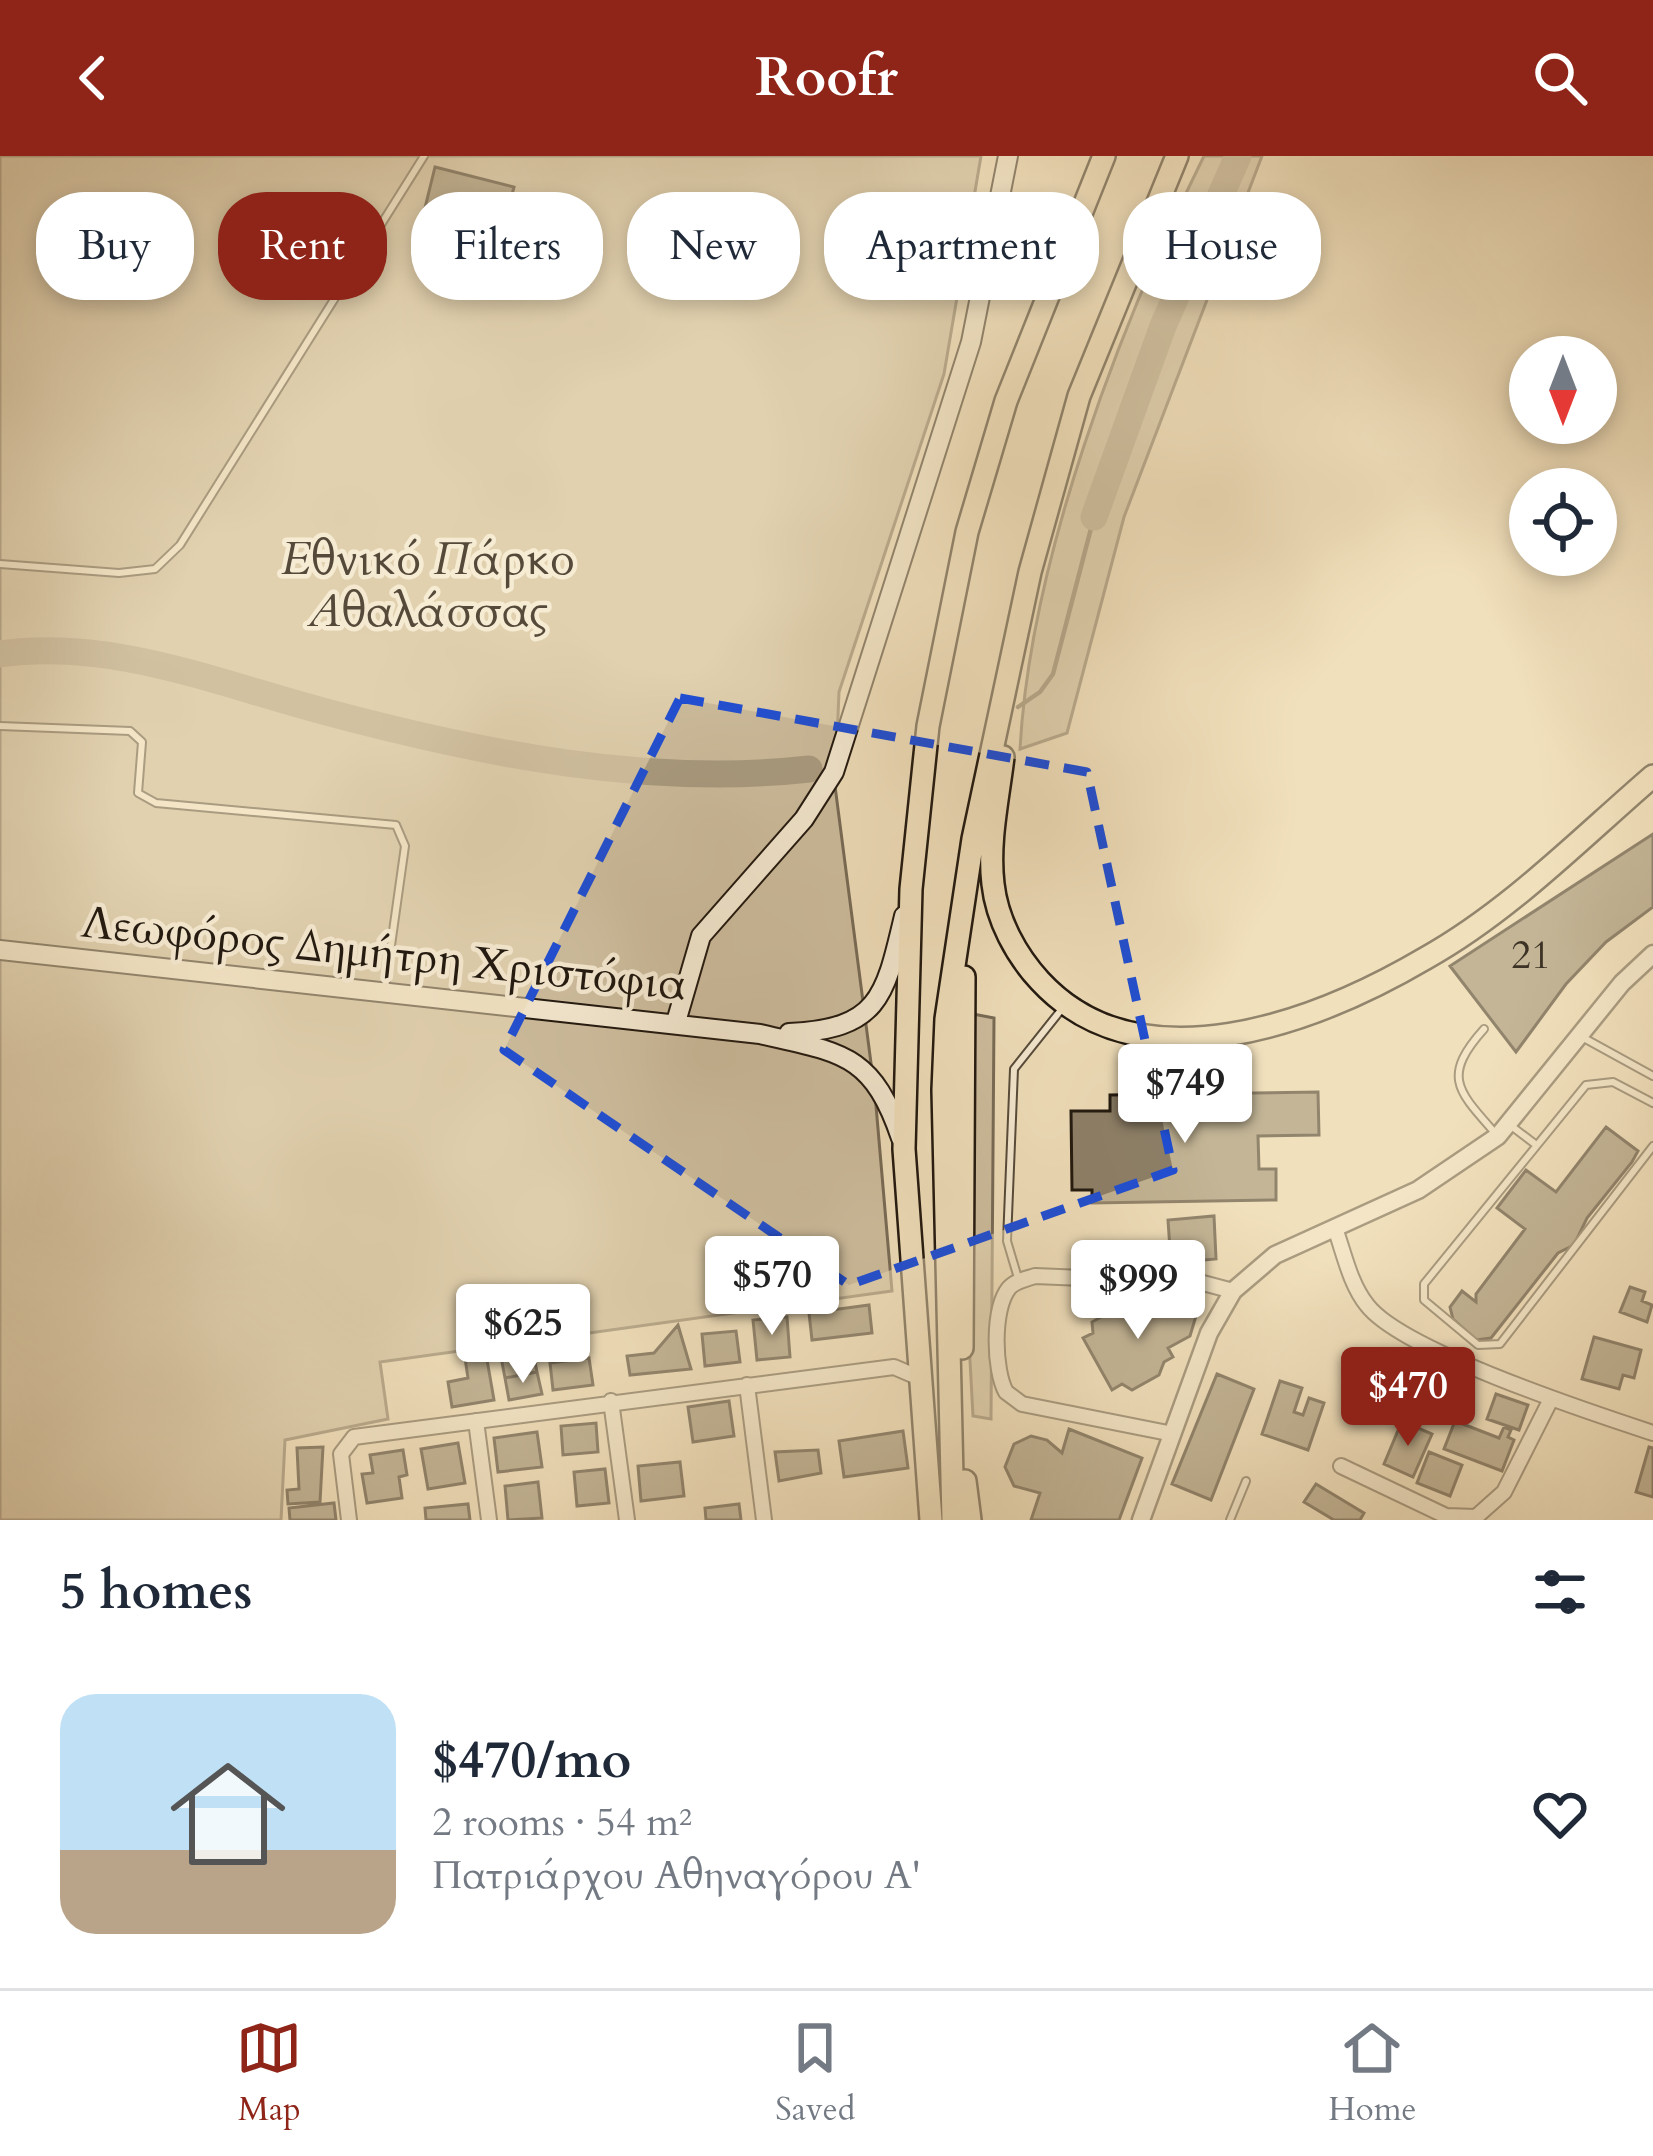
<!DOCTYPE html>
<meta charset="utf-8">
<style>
:root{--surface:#fff;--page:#f2f2f3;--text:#1f2937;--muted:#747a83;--line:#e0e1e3;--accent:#8f2418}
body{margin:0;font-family:Cardo,serif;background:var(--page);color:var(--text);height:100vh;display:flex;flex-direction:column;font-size:45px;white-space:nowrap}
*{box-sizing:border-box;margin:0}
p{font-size:39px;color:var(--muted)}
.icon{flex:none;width:66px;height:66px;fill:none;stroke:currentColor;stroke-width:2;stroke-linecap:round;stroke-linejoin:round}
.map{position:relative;height:1364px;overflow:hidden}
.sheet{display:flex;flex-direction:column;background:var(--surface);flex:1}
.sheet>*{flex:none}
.hud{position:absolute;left:36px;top:36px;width:1581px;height:108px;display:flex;gap:24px}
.needle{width:78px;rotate:180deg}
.buttons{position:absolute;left:1509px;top:180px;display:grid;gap:24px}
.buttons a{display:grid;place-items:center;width:108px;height:108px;border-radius:50%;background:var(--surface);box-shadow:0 6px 18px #0003;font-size:60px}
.price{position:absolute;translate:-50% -102px;padding:0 27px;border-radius:12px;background:#fff;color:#222;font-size:39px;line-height:78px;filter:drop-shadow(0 3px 6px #0008)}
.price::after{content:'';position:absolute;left:50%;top:72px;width:36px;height:27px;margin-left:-18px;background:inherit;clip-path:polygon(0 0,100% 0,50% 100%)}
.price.selected{background:var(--accent);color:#fff}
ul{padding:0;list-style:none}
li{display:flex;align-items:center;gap:36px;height:300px;padding:0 60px}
li span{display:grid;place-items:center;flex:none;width:336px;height:240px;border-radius:36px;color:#555}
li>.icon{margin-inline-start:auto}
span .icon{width:144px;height:144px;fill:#fffc;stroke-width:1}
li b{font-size:51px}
h2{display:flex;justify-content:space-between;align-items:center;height:144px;padding:0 60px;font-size:51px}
.pill{padding:0 42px;border-radius:48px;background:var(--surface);box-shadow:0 6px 18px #0003;font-size:42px;line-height:108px}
.pill.selected{background:var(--accent);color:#fff}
header{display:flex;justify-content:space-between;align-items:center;height:156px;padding:0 60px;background:var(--accent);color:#fff;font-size:54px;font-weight:800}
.tabs{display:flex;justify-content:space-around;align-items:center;height:168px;border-top:3px solid var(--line);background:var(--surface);font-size:33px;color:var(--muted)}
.tabs a{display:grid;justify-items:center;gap:6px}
.tabs .selected{color:var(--accent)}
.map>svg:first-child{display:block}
</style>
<header><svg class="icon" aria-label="back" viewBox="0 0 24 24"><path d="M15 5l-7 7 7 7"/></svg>Roofr<svg class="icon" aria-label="search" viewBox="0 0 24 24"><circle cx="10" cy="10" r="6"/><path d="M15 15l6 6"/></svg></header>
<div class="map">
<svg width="1653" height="1364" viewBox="0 0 1653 1364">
<rect width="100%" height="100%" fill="#f1e0bc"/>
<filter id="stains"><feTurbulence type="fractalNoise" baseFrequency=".00167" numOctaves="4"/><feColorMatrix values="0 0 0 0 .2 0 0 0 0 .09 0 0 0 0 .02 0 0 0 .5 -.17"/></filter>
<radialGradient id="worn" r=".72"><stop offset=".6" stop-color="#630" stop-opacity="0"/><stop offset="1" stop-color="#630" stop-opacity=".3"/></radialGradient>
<path fill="#cebe9f" stroke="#786b57" stroke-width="3" d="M0,0h981l-37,218 -105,318 -4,94 40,308 17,197 -512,71 8,57 -103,21 -4,80h-281z
M1204,0h58l-138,361 -57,216 -47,16c10,-188 100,-425 184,-593z
M973,858l21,4 -3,401 -18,-3 -7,-130z"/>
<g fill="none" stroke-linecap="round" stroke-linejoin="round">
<path stroke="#736753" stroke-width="4.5" d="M1018,551l22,-15 13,-18 41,-157"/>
<path stroke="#aa9c81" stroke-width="27" d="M1094,361l69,-191 75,-170
M0,498c114,-16 222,31 330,59 154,41 320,74 479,56"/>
</g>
<path fill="#8d8069" stroke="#21180f" stroke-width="3" d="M435,11l79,20 -11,41 -20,-5 3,-12 -34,-8 -5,19 -24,-6z
M1653,678v73l-47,35 -40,42 -50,68 -66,-86z
M1318,936l1,43 -61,1 1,33h17v31l-184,3v-13h-20l-1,-79h39v-16z
M1606,971l32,24 -6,11 -45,56 -13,27 -16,8 -67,85 -15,2 -23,-21 -3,-12 12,-16 14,11v-8l49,-65 -28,-21 29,-38 30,22z
M1214,1060l2,43 -45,4 -3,-43z
M1630,1131l15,5 -3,9 10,4 -5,17 -27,-10z
M1181,1144l15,16 -6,20 -22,12 5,9 -9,5 -5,13 -27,15 -10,-6 -10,6 -29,-52 10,-5 -1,-11 27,-15 2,4 11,-6 3,6 11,-6 4,7z
M869,1149l3,28 -60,7 -3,-27z
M787,1161l3,40 -33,3 -4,-40z
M678,1169l13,44 -61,6 -3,-19 27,-3z
M736,1175l4,31 -35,4 -3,-32z
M1594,1181l47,13 -7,28 -11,-3 -4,14 -37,-10z
M532,1190l5,26 -32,6 -5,-26z
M486,1198l8,46 -42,7 -4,-25 20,-4 -3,-20z
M589,1202l4,27 -40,5 -3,-27z
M537,1216l5,22 -33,6 -4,-22z
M1217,1218l37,15 -43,111 -39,-16z
M1280,1225l22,7 -8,24 9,3 6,-17 15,5 -16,47 -46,-16z
M1496,1238l32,11 -9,25 -32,-11z
M729,1245l5,35 -41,6 -5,-35z
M1402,1265l30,13 -19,43 -29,-13z
M1455,1265l44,17 5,-11 7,3 -3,7 6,3 -12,31 -58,-22z
M596,1267l2,29 -35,3 -2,-29z
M1069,1273l73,29 -23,62h-88l9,-27 -26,-7 -9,-19 9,-23 17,-8 16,4 15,13z
M903,1275l5,37 -64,9 -5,-36z
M537,1276l5,35 -44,5 -4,-34z
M458,1287l7,40 -37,6 -7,-40z
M323,1291l-3,55 -32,2 -1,-14 12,-1 -2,-41z
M1649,1291l4,1v49l-17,-5z
M403,1294l4,25 -8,2 3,21 -35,5 -5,-29 11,-1 -3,-18z
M818,1294l3,23 -42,8 -4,-29z
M1429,1296l33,13 -12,31 -33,-13z
M680,1306l4,34 -43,5 -3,-35z
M605,1313l4,34 -32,3 -3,-34z
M538,1326l4,36 -34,2 -3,-34z
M1316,1328l48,29 -4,7h-26l-30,-18z
M334,1347l2,17h-46l-1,-12z
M468,1348l2,16h-44l-1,-12z
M739,1348l2,16h-35l-1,-12z"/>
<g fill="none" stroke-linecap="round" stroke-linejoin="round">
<g stroke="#554a3a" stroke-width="10">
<path id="service" d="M0,408l119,9 36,-4 25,-24 244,-389
M0,570l130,5 12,11 -4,51 18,10 240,22 9,21 -20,142
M1484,873c-43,48 -26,62 12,105
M1582,881l71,39
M1653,947l-40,-21 -27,3 -162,199v16l54,45 22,-1 153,-198
M1510,969l25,19
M1018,1122l-11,-37 7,-172 51,-64
M1230,1364l16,-39"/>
</g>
<g stroke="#554a3a" stroke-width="18">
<path id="minor" d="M1335,1072c9,25 15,56 32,77 35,46 225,108 286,128
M747,1229l17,135
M611,1245l16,119
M476,1265l13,99
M1173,1278l-151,-30 -16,-12c-12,-21 -14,-83 3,-104 6,-7 17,-9 26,-12l168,7 30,8
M1341,1310l105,50 30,1 28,-25 47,-93
M349,1364l-8,-66 13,-17 540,-70 28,12"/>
</g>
<g stroke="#554a3a" stroke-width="21">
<path id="tertiary" d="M1141,1364l68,-187 24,-42 42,-36 143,-65 80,-54 124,-153 31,-29"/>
</g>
<g stroke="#21180f" stroke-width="22">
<path id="secondary" d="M0,794l760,84c82,19 112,19 141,104
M676,866l25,-86 103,-117 30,-47 137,-430 37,-186
M789,877c90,-4 96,-36 115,-117"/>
</g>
<g stroke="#21180f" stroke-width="26">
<path id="trunk" d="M1003,601c-5,42 -15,85 -10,127 4,36 23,71 47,97 101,109 277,41 386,-23 84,-47 155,-120 227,-182
M962,1192l2,-371
M965,1325l5,39
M931,1364l-27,-371 7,-260 17,-163 39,-194 39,-131 98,-245
M953,1364l-10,-430 3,-71 27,-180 57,-267 49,-176 98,-240"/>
</g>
<use href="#service" stroke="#f6ebd3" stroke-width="6"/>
<use href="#minor" stroke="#f6ebd3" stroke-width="14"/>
<use href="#tertiary" stroke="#f6ebd3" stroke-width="16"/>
<use href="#secondary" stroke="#f6ebd3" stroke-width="18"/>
<use href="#trunk" stroke="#f1e0bc" stroke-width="21"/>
</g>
<path d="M0 0H1653V1364H0ZM680,542l407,74 86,398 -324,115 -345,-235z" fill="#f1e0bc" fill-opacity=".55" fill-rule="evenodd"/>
<path fill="none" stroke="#1d4ed8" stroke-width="9" stroke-dasharray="24 15" stroke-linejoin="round" d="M680,542l407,74 86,398 -324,115 -345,-235z"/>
<g text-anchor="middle" stroke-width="9" stroke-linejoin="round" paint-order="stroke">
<g font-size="39" fill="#3c3226">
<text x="1531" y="812">21</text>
</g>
<g font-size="45" font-style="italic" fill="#554a3a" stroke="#f6ebd3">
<text x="428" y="418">Εθνικό Πάρκο<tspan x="428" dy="52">Αθαλάσσας</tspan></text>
</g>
<g font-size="45" fill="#21180f" stroke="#f6ebd3">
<text transform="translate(384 796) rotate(6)" y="16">Λεωφόρος Δημήτρη Χριστόφια</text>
</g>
</g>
<rect width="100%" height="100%" filter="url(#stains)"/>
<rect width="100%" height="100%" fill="url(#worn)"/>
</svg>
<div class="buttons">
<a><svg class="needle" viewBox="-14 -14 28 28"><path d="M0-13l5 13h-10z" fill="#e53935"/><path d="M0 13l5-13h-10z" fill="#747a83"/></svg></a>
<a><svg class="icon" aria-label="locate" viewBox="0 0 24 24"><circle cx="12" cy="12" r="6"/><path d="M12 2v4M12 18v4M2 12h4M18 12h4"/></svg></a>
</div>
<b class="price" style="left:1185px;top:990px">$749</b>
<b class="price" style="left:772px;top:1182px">$570</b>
<b class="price" style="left:1138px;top:1186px">$999</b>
<b class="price" style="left:523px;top:1230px">$625</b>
<b class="price selected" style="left:1408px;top:1293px">$470</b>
<div class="hud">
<a class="pill">Buy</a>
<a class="pill selected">Rent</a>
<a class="pill">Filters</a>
<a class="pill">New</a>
<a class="pill">Apartment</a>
<a class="pill">House</a>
</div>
</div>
<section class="sheet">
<h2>5 homes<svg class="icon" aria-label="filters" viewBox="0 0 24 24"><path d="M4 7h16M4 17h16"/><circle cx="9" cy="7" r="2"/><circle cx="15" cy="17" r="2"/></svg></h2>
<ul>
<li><span style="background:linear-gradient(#bfe0f5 65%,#b9a48a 0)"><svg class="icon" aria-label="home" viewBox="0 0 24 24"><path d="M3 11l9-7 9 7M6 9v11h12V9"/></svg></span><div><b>$470/mo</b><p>2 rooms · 54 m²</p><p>Πατριάρχου Αθηναγόρου Α'</p></div><svg class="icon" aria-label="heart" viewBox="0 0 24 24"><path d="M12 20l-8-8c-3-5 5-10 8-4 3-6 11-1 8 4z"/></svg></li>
</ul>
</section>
<nav class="tabs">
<a class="selected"><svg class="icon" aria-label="map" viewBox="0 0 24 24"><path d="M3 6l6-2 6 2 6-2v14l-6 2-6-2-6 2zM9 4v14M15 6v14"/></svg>Map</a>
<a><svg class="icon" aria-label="saved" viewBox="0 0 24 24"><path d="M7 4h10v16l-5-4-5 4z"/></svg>Saved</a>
<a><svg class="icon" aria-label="home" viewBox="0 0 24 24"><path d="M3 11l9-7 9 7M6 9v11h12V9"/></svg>Home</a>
</nav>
